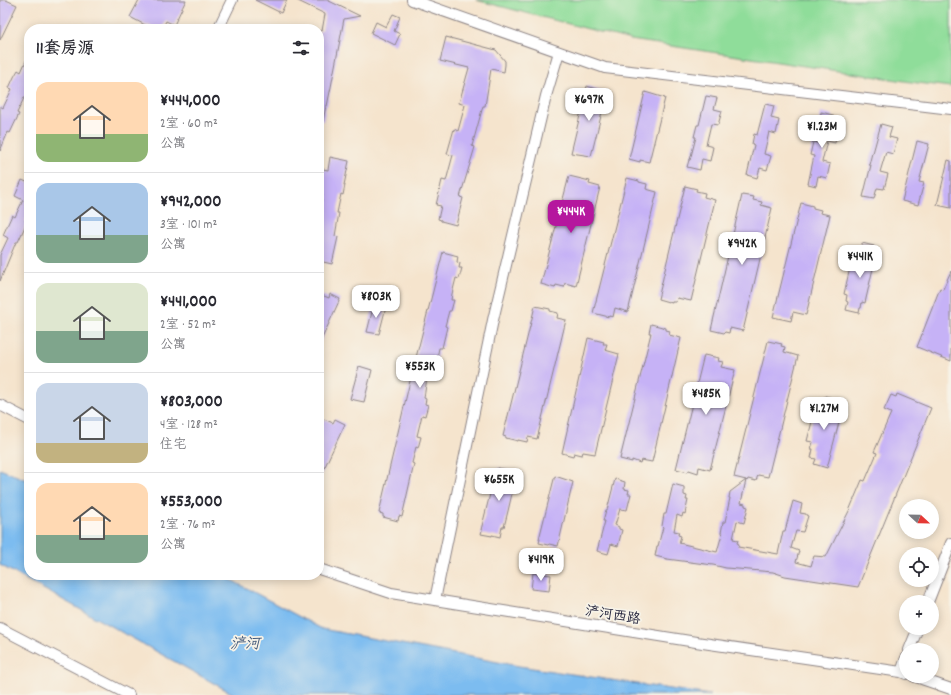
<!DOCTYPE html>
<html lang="zh">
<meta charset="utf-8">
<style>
:root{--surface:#fff;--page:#f7f7f7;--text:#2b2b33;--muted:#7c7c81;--line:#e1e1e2;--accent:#b5179e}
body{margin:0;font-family:Dekko,"LXGW WenKai TC",sans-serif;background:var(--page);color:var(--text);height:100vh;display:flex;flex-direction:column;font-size:15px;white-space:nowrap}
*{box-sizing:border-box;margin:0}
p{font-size:13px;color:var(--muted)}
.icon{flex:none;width:22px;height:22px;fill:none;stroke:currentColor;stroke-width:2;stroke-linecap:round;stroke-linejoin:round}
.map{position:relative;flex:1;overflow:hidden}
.sheet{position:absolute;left:24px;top:24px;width:300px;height:556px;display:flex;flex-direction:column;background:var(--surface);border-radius:16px;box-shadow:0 2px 10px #0003}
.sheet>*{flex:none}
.needle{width:26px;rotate:112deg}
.tools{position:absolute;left:899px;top:499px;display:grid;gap:8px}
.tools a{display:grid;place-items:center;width:40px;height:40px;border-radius:50%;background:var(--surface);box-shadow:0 2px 10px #0003;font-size:20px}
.price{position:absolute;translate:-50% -34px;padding:0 9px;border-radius:8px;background:#fff;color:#222;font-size:13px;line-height:26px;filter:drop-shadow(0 1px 2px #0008)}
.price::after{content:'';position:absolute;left:50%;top:24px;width:12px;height:9px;margin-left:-6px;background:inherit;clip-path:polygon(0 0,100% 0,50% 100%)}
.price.on{background:var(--accent);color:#fff}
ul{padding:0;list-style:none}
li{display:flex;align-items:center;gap:12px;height:100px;padding:0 12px}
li+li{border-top:1px solid var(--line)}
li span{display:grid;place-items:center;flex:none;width:112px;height:80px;border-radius:12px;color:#555}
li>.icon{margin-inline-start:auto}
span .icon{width:48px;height:48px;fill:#fffc;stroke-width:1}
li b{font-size:17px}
h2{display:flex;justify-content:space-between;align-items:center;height:48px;padding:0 12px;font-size:17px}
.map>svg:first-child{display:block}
</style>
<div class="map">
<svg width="951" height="695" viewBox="0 0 951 695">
<rect width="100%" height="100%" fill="#f7f3e8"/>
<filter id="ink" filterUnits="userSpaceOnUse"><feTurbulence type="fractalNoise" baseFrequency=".025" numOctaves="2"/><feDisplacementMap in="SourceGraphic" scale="8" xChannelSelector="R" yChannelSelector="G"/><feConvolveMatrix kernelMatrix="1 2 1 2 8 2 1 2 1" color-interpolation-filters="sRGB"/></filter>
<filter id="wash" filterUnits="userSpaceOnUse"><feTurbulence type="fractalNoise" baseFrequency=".012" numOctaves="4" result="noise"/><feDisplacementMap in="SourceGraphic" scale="16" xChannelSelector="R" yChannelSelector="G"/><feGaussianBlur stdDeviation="0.9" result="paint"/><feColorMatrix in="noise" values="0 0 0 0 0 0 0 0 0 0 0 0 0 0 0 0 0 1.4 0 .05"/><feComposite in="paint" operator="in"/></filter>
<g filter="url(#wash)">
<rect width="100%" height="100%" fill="#f5e4cd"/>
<path fill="#8fdd9a" stroke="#58806a" d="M476,0h475v87l-33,-4 -287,-43z"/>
<path fill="#7bbcf0" stroke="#4e6f96" d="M0,469l29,12v94h193l100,54 197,37 191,29h-475l-235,-130z"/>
<g id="blocks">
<path fill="#c6b2f6" d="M0,0h6l11,5 -17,35z
M139,0h47l-12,25 -8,-4 -4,8h-6l-8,-4 -1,1 -17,-9z
M255,0h32l-6,13z
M296,0h31l33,16 -16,3 -13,68 -4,19h-1l-3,15h-4v-90h3l3,-17z
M393,14l7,3 -6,14 6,3 -5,11 -24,-12 5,-11 10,5z
M446,37l50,13 9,11v4l-1,7 -13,-3 -5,31 -1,6h-2l-11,40 3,1 -15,50 3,1 -7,27 -15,-4v-1l-3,-1 3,-13 -5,-1 6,-25 4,1 7,-26 -6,-1 7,-25 4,2 7,-26 -6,-2 10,-35 -29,-7z
M29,54v38l-3,6h-2l-7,15 2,1 -9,19 -2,-1 -8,19v-45l3,2 9,-19 -3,-1 5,-11 4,-7 3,2z
M587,86l20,6 -16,64 -20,-3z
M645,92l20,6 -16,64 -9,-2v2l-11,-3z
M706,96l11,2 -3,11 8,2 -4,14 -7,-1 -5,21 7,2 -3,14 -8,-2 -2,11 -13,-3 2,-7h1l6,-23h-2l3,-12h2z
M765,104l9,2 -3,12 8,2 -3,14 -7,-2 -5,22 7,2 -4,14 -7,-2 -3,10 -10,-3 7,-30 -2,-1 2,-10 3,1z
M821,112l12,3 -2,11 7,2 -3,15 -8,-2 -5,21 8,2 -3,14 -9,-2 -2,10 -8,-2 6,-28 -4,-1 3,-13 4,1 4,-23h-1z
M881,124l11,3 -3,10 8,2 -4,15 -7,-2 -6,20 8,2 -4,15 -7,-1 -3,11 -11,-2 8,-32h-2l3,-12h1z
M917,141l12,3 -10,38 5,1 -6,22 -16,-4z
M330,157l19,4 -5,24h1l-2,10 -2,-1 -4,19h2l-4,23 3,1 -6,27 -13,-3v-47l4,-20 -4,-1v-3l4,-21 5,1z
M948,160l3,1v47l-14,-3z
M569,176l21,5 -1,3 11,3 -24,99 -11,-3 -1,4 -8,-2 -1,3 -14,-4z
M627,178l12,3v1l8,2 -1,5 11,3 -29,120 -13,-4 -2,9 -4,-1v1l-16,-4z
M22,180l7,3v30l-4,8 2,1 -9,20h-2l-16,39v-26l8,-17 -5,-3 9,-20 3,2 8,-17 -8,-4z
M685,186l12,3 -1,2 9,2 -1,4 11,3 -24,101 -14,-3 -1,4h-4v1l-14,-4z
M742,195l12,2 -1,3 9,2 -1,3 11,3 -29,123 -13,-3 -1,5 -4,-1 -1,1 -13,-3z
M801,203l12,3v2l8,2 -1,3 10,2 -24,100 -13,-3 -2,9 -18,-4z
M862,243l12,3 -2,10h2l-2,7 2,1 -9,39 -3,-1 -1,6h-1l-1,5 -13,-3 2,-8 -2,-1 1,-6 -3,-1 7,-31h4l2,-10 3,1z
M443,252l15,4 -1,6 3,1 -1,5h3l-3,11 -3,-1 -4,16 -1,6h3l-3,11h-2l-4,15 2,1 -5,21h-3l-3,15 3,1 -3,11 -3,-1 -2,5 -4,-1 -3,20 2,1 -1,5 3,1 -3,11 -3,-1 -5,21 4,1 -3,11 -2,-1 -4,16 2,1 -12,53 -3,-1 -1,5 -15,-4v-3l-4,-1 31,-132z
M951,271v90l-34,-14 23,-59 3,1z
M319,294l10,4 1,-4 10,5 -21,46z
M374,304l12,3 -7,27 -12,-2z
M535,306l15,3v2l8,2 -1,5 9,2 -29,119 -9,-2 -1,5 -9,-2v1l-12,-3v-1l-3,-1z
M651,324l15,4v2l4,1 -1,4 12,3 -29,124 -11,-2 -1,3 -8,-3v2l-12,-3 31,-126h-2z
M588,338l16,4 -1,2h4l-2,6 14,4 -24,100 -12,-2 -1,3 -8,-2 -1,3 -11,-3z
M768,341l14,3 -1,2 4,1 -1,5 14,4 -30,121 -10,-2 -2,6 -8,-2 -1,2 -1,-1 -5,23 4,1v2l3,1 -4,16 -7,-2 -4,18 5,1 -1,3 2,1 -1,3 40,7 5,-23h2l8,-30 9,3 -2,9 6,1v1l2,1 -5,16 -7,-1 -5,17 8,3 -3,11 15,4 3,-10 12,1 23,-46 13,-31 3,1 12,-28 -3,-1 17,-39 -7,-3 7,-15 5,2 1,-3 34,14 -73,179 -73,-11 -12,-4 -47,-4 -13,-3 -46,-6 -12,-3 2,-10h1l5,-19 -1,-1 2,-12h2l7,-30 11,3v8l3,1 -1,4h2l-3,14 -2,-1 -1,4 -5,-2 -3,16 5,1 -1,3 3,1 -2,7 38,9 5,-18 -1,-1 2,-11h2l5,-24h-1l1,-6 16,-12 -12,-3z
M704,355l15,3 -1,3 5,1 -2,5 14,3 -25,100 -11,-3 -1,6 -9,-3 -1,2 -12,-3z
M359,366l13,4 -8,32 -14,-3z
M825,396l13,3 -1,4h2l-1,7 4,1 -15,57 -13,-4 2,-5 -5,-1 2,-9h-2l2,-7 -6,-1 8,-31 4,1 2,-7 2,1z
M324,419l9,4 2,-4 10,5 -26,55v-22l3,-6 -3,-1v-21z
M498,468l19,4 -9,39 -4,16h-2l-2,10 -8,-2v1l-11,-2 1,-4h-1l15,-60h1z
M555,476l18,6 -15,64 -9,-2 -1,1 -9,-2 1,-4h-1l15,-60z
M615,479l10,3 -1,7 5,1 -1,4h3l-4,16 -7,-1 -5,16 4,2v2l3,1 -4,16 -7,-2 -3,10 -11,-3 8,-30h-2l3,-11h1z
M533,573l18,2 -2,16 -18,-2z"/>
</g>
</g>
<g filter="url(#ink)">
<use href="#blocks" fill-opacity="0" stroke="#8c8384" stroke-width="1"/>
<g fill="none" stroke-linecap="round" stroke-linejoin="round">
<g stroke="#8c8384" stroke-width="12">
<path id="tertiary" d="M412,0l193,68 346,41
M218,29l14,-29
M0,405l29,15
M319,569l72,24 305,49 205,30 5,2
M435,600l58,-280 53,-224 13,-44
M928,602l23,-59
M0,628l129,67
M909,650l9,-22
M901,672l5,-14
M913,676l38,13"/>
</g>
<use href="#tertiary" stroke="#fff" stroke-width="10"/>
</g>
</g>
<g text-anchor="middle" stroke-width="3.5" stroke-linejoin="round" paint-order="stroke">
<g font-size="14" fill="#22223b" stroke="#f7f3e8">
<text transform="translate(613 614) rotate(9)" y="5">浐河西路</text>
</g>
<g font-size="15" font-style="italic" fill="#41587a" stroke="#f7f3e8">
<text x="245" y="648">浐河</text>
</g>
</g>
</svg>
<div class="tools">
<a><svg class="needle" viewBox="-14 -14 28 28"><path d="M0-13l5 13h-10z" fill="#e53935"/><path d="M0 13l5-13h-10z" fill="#7c7c81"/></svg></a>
<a><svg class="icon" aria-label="locate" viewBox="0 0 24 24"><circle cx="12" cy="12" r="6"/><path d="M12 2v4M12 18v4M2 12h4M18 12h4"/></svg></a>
<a>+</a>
<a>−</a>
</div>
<b class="price" style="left:589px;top:122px">¥697K</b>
<b class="price" style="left:822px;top:149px">¥1.23M</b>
<b class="price on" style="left:571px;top:234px">¥444K</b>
<b class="price" style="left:742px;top:266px">¥942K</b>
<b class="price" style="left:860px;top:279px">¥441K</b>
<b class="price" style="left:376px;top:319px">¥803K</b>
<b class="price" style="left:420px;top:389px">¥553K</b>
<b class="price" style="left:706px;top:416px">¥485K</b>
<b class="price" style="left:824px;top:431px">¥1.27M</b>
<b class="price" style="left:499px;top:502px">¥655K</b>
<b class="price" style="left:541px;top:582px">¥419K</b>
<section class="sheet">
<h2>11套房源<svg class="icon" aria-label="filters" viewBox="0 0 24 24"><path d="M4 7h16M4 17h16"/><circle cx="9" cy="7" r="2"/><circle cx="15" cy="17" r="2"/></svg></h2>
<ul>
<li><span style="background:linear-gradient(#ffd9b3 65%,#8fb573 0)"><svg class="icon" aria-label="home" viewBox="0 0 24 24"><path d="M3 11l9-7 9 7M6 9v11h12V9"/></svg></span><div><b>¥444,000</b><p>2室 · 60 m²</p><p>公寓</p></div></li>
<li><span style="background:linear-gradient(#a9c7e8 65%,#7fa58c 0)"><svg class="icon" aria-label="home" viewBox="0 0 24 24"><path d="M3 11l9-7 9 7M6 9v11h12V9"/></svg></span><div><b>¥942,000</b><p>3室 · 101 m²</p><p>公寓</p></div></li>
<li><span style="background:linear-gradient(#dfe7d0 60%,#7fa58c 0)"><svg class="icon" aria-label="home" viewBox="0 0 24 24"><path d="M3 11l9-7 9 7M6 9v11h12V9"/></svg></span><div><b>¥441,000</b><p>2室 · 52 m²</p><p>公寓</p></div></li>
<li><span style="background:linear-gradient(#c9d6e8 75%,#c2b280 0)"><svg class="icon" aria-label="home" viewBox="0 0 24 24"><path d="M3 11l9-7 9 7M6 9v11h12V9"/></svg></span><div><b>¥803,000</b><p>4室 · 128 m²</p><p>住宅</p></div></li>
<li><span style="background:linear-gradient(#ffd9b3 65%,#7fa58c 0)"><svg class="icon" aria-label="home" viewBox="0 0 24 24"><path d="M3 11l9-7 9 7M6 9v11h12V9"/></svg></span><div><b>¥553,000</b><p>2室 · 76 m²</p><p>公寓</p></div></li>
</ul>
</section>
</div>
